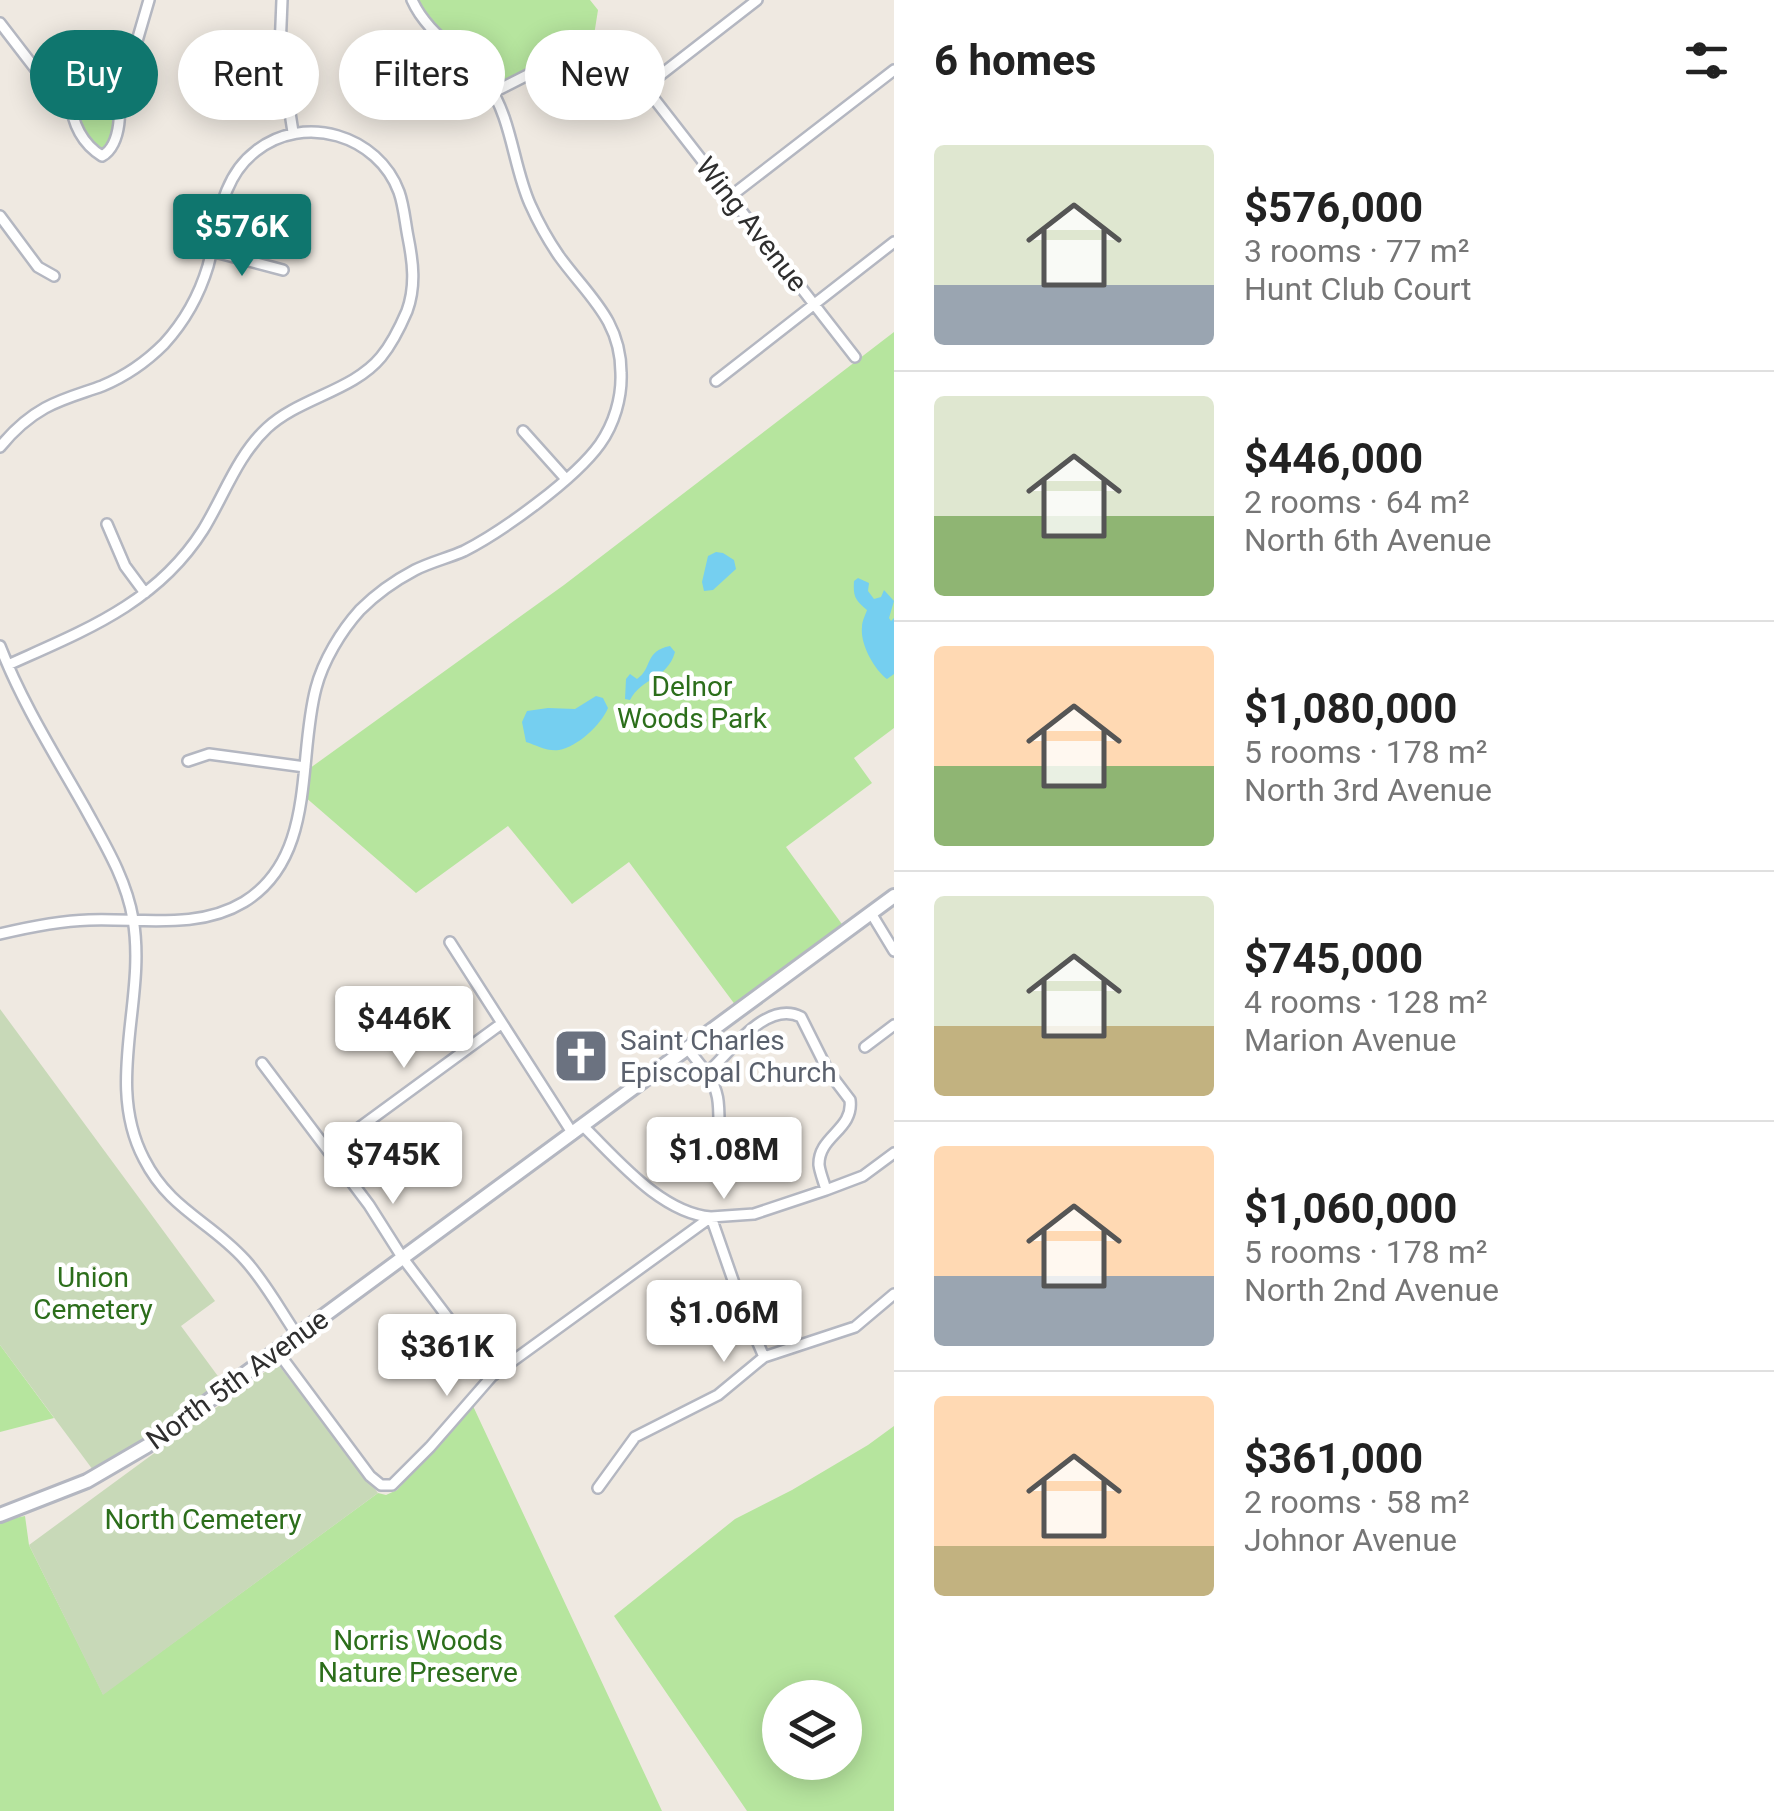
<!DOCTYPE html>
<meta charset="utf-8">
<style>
:root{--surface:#fff;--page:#f2f2f2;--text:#222;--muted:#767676;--line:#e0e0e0;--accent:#0f766e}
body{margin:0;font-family:Roboto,sans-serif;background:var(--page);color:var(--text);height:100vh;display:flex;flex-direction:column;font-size:38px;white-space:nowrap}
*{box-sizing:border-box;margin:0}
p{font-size:32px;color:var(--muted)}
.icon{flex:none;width:55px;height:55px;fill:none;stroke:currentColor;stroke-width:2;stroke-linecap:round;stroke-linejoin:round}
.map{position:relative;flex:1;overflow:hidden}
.sheet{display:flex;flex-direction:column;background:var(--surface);width:880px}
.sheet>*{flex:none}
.top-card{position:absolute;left:30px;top:30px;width:712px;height:90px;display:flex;gap:20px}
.buttons{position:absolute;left:762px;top:1680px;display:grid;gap:20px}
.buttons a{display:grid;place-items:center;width:100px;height:100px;border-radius:50%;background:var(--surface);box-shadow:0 5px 25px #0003;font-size:50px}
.price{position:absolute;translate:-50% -85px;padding:0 22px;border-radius:10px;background:#fff;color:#222;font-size:32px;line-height:65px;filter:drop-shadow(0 2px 5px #0008)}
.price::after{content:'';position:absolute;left:50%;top:60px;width:30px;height:22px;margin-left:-15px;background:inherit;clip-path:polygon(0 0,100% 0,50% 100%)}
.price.selected{background:var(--accent);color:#fff}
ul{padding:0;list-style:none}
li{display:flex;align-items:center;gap:30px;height:250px;padding:0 40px}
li+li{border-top:2px solid var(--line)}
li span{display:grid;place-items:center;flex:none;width:280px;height:200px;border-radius:10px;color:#555}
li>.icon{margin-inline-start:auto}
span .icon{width:120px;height:120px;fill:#fffc;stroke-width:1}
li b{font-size:42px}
h2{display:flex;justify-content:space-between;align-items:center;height:120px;padding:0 40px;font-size:42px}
.pill{padding:0 35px;border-radius:45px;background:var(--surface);box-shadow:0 5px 25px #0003;font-size:35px;line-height:90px}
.pill.selected{background:var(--accent);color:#fff}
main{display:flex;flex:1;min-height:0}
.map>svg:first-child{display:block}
</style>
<main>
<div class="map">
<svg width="894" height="1811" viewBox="0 0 894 1811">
<rect width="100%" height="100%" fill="#efe9e1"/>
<path fill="#b6e59e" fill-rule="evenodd" d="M415,0h175l8,10 -6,38 -98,41 -60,-59z
M112,96l3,2 1,14 -7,32 -9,5c-13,-10 -28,-29 -22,-45l21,-3z
M894,332v396l-40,30 18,25 -86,64 58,80 -108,79 -107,-144 -57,42 -64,-78 -92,67 -112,-97 2,-25 258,-186z
M0,1345l54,73 -54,14z
M473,1406l189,405h-662v-290l25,-5 4,29 74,149 275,-201 8,2 11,-5z
M894,1426v385h-147l-133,-195 121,-97 57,-29 76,-45zM780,1698h65v64h-65z"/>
<path fill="#c8d9b8" d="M0,1009l215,292 -34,25 42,57 -72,52 -58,35 -93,-125z
M277,1363l101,130 -275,202 -74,-150z"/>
<path fill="#75cff0" d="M716,552l7,1 11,7 2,9 -23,21 -9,1 -2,-9 6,-26z
M858,578l11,5 -1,8 6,8 7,-2 3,-7 10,11 -5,17 2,3 3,-3v56l-7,5c-13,-10 -27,-35 -25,-52 0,-6 3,-11 5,-17 -12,-10 -14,-13 -13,-29z
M670,646l5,6c-8,28 -33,25 -45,48l-5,-1 1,-20 4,-5 7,5c16,-11 7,-28 33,-33z
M596,696l7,2 5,10c-7,17 -31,39 -49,42 -11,2 -23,-5 -33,-8l-4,-20 5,-11 21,-3 27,1z"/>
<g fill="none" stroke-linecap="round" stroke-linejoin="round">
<g stroke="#b4b7c1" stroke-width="14">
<path id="street" d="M282,0l-2,49 13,83
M0,23l47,61 23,14 13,-1 18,-3 23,-17 6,-12 19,-65
M645,87l112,-87
M492,93l79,-40c33,-5 54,10 74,34l210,270
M70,98c2,24 11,45 32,58 19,-10 22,-52 11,-69
M731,196l163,-126
M0,216l38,51 16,9
M211,251l72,19
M716,381l178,-139
M523,431l43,48
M0,447c13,-16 27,-29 45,-39 18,-10 38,-15 57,-22 24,-10 43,-23 62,-42 21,-23 35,-48 44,-78 11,-41 11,-87 48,-115 48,-38 122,-16 143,41 5,14 6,30 9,45 5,25 8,49 -1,74 -6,14 -16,34 -26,46 -28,34 -82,41 -114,71 -30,28 -43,68 -64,102 -47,74 -120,101 -195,135
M107,524l18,42 20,27
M0,646c22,57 55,109 85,162 19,35 41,70 48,111 14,80 -29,164 11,240 26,51 66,62 101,101 20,22 35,50 52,75
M188,761l21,-7 96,13
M871,913l23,38
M0,934c29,-7 59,-13 89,-14 52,-2 109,10 155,-18 73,-45 53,-143 72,-214 7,-27 25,-57 44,-78 15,-15 36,-30 55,-40 16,-8 33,-12 49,-19 39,-20 111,-72 136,-107 14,-20 22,-46 21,-71 0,-53 -33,-77 -62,-117 -11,-16 -21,-34 -29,-52 -17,-38 -18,-86 -43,-121 -23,-31 -59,-47 -75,-83
M450,942l123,192
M865,1047l29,-22
M687,1048l20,25c23,-20 59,-74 94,-56l27,54 22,29c4,30 -32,36 -31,65 1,8 5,17 7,25
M262,1063l107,142 33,52 90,119
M707,1073c12,18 12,30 12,51l-6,3 -3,8 3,6 8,3 6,-2 4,-9 -6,-8 -6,-1
M583,1126c34,33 78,87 128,91l31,89 22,51
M329,1150l172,-126
M277,1351l93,125 11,9h11l38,-38 62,-71 219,-159 43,-3 72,-24 37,-14 31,-23
M598,1488l37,-51 83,-42 46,-38 91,-30 39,-33"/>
</g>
<g stroke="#b4b7c1" stroke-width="18">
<path id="secondary" d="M0,1515l87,-34 60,-35 747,-550"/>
</g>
<use href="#street" stroke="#fff" stroke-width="9"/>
<use href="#secondary" stroke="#fff" stroke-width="12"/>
</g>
<defs>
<g id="church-square" transform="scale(2.875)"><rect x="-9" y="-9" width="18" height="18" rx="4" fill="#6b7280" stroke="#fff"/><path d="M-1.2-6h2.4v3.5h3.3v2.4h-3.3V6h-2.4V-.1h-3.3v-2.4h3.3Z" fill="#fff"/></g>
</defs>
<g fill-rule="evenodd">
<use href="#church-square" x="581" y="1056"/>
</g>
<g text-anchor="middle" stroke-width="9" stroke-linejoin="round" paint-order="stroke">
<g font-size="28" fill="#2e2e2e" stroke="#fff">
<text transform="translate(752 224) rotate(52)" y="10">Wing Avenue</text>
<text transform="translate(237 1379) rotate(-36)" y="10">North 5th Avenue</text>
</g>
<g font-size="28" fill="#2c6e1b" stroke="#fff">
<text x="692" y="696">Delnor<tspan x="692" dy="32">Woods Park</tspan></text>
<text x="93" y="1287">Union<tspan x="93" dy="32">Cemetery</tspan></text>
<text x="203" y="1529">North Cemetery</text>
<text x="418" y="1650">Norris Woods<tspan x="418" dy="32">Nature Preserve</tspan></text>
</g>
<g font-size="28" fill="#5b616d" stroke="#fff" text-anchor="start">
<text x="620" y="1050">Saint Charles<tspan x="620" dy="32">Episcopal Church</tspan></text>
</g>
</g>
</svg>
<div class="buttons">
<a><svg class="icon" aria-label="layers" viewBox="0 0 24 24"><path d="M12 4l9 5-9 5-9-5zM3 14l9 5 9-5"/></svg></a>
</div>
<b class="price selected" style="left:242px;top:279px">$576K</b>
<b class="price" style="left:404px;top:1071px">$446K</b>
<b class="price" style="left:724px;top:1202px">$1.08M</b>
<b class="price" style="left:393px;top:1207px">$745K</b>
<b class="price" style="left:724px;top:1365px">$1.06M</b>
<b class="price" style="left:447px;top:1399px">$361K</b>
<div class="top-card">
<a class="pill selected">Buy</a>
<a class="pill">Rent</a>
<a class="pill">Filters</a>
<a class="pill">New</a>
</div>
</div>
<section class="sheet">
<h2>6 homes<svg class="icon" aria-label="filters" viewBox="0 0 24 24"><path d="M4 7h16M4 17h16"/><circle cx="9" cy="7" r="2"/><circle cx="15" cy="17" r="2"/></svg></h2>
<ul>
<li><span style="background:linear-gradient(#dfe7d0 70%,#9aa5b1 0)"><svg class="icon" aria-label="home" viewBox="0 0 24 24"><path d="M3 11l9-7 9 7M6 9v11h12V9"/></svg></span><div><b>$576,000</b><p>3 rooms · 77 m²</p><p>Hunt Club Court</p></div></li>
<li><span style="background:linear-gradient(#dfe7d0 60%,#8fb573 0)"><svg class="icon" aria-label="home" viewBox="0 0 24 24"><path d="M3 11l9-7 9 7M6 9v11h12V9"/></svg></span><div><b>$446,000</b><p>2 rooms · 64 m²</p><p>North 6th Avenue</p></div></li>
<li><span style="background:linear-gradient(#ffd9b3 60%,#8fb573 0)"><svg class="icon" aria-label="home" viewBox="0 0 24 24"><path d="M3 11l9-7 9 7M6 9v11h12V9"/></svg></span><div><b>$1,080,000</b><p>5 rooms · 178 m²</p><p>North 3rd Avenue</p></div></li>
<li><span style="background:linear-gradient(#dfe7d0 65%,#c2b280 0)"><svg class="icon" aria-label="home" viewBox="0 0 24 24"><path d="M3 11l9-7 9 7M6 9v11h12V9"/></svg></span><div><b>$745,000</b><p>4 rooms · 128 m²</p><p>Marion Avenue</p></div></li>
<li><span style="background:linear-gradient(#ffd9b3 65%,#9aa5b1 0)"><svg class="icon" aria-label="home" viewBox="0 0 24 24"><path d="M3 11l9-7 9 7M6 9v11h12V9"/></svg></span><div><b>$1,060,000</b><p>5 rooms · 178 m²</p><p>North 2nd Avenue</p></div></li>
<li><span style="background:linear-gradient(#ffd9b3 75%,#c2b280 0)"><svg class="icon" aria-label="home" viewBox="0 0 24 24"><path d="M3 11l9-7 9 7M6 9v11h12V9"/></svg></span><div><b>$361,000</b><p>2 rooms · 58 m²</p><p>Johnor Avenue</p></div></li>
</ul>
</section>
</main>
